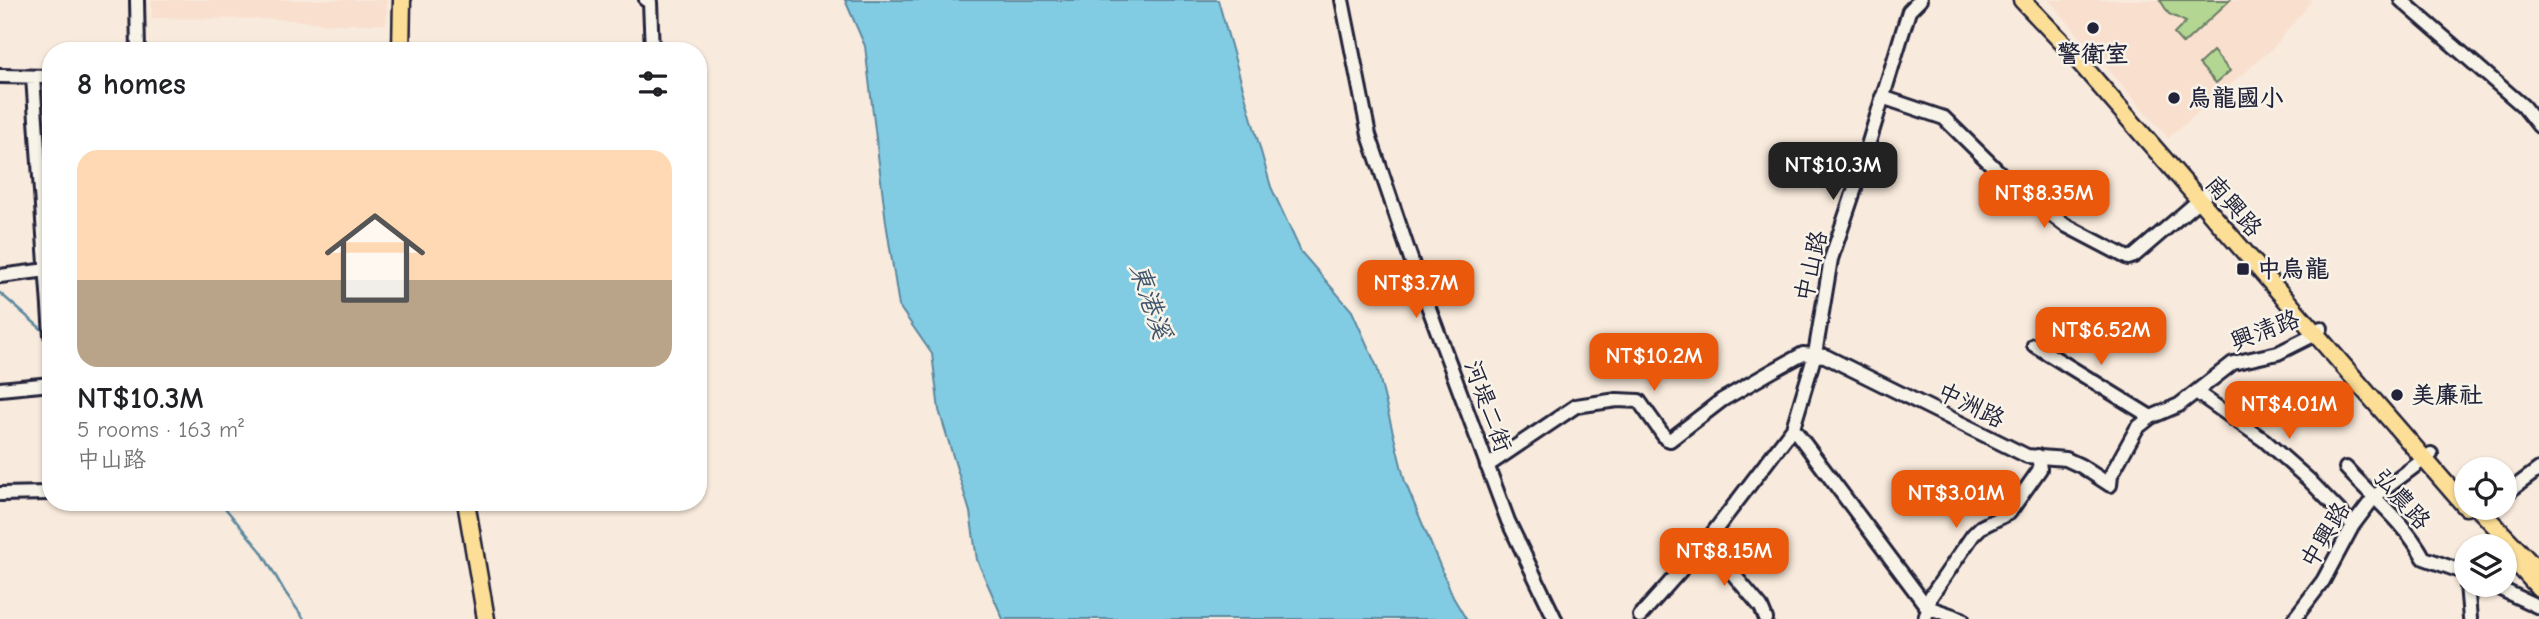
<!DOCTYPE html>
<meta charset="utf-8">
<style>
:root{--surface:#fff;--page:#f6f6f6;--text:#202124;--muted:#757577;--line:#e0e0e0;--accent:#ea580c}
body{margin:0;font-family:"Comic Neue","LXGW WenKai TC",sans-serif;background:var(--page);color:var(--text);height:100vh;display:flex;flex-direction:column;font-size:26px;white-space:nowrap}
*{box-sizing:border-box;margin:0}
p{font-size:23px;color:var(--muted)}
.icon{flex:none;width:38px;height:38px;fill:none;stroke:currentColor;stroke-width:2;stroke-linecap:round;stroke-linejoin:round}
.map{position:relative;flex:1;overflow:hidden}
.details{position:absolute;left:42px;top:42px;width:665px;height:469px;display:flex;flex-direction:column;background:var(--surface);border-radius:28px;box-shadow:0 2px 5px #0004}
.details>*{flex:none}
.buttons{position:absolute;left:2454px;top:457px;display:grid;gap:14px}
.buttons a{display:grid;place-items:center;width:63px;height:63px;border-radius:50%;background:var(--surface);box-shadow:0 2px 5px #0004;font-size:35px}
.price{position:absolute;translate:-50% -60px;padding:0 16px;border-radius:14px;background:var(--accent);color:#fff;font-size:23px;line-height:46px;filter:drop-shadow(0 2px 4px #0008)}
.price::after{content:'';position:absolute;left:50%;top:42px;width:21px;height:16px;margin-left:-10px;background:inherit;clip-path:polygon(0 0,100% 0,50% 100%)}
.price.current{background:#222;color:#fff}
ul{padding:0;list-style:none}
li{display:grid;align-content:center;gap:14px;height:371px;padding:0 35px}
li+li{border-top:2px solid var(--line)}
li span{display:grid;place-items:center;height:217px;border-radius:21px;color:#555}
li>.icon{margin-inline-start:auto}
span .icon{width:126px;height:126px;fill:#fffc;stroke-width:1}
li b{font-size:30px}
h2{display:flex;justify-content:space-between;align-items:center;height:84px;padding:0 35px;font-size:30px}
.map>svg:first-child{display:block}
</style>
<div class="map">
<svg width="2539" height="619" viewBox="0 0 2539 619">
<rect width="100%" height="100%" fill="#f8eadc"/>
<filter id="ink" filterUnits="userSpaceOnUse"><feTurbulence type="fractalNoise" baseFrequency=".0143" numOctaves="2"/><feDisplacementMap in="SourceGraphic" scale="14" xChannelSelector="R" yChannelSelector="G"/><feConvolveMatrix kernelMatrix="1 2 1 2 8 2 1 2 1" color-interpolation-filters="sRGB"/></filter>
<g filter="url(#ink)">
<path fill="#f9dfce" d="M152,0h235l-1,24h-52l-53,-5 -129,-1z
M2049,0h263l-39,48 -105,90z"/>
<path fill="#b3d792" stroke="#6a7c66" stroke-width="2" d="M2160,0h70l-47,44 -9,-10 12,-12 -17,-8z
M2213,51l17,20 -14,12 -17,-19z"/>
<path fill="#82cce3" stroke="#5c88a0" stroke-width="2" d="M845,0h373l53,187 30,65 51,59 25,56 28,115 48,115 13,22h-463l-26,-59 -7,-48 -31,-102 -7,-56 -33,-48 -13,-84 -21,-176z"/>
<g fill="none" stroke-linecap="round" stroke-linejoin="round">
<path stroke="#5c88a0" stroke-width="2.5" d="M0,293l46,40
M220,502l41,49 24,41 19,27"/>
<g stroke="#22223b" stroke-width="18">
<path id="minor" d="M137,0l1,51
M646,0l4,2 2,49
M1342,0l27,135 45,133 94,253 47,98
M2401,0l122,106 16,20
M0,76l51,1
M33,77l18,258
M1882,97l62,21 67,66 54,41 63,33 6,-2 71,-61
M0,276l47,-6
M2034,345l117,72
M0,389l51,-5
M2196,392l68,48 45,40 44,45
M1793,428l134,179 35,12
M1487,466l89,-60 41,-6 22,1 27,38 4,1 52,-40 52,-30 29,-16 22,2 202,100 39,3 15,7 29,19 1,-10 26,-47 14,-11 28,-12 54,-42 45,-10 36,-18 7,-7
M2346,468c27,30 58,53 78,90l42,15
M0,494l48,-1
M2504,495l35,-26
M1706,542l55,65 5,12
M2467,584l3,35
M2490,584l49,23
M1640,616l66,-74 87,-114 22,-74 16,-95 24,-71 54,-177 11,-11
M1925,619l6,-23 42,-61 8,-8 28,-14 31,-44 -2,-13
M2294,619l29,-38 30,-56 22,-29 56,-42"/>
</g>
<g stroke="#22223b" stroke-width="21">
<path id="major" d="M2022,0l41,43 403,464
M401,51l1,-51
M466,502l20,117
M2478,508l61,64
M2520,567l19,21"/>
</g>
<use href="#minor" stroke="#f7f3e8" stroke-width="12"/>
<use href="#major" stroke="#fcde96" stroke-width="16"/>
</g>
</g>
<g fill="#22223b" stroke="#f7f3e8" stroke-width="2.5">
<circle cx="2093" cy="28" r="7"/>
<circle cx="2174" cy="98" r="7"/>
<rect x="2236" y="262" width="14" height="14" rx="3.5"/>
<circle cx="2397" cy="395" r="7"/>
</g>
<g text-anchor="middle" stroke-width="5" stroke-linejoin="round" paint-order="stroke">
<g font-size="24" font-weight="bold" fill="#22223b" stroke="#f7f3e8" text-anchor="start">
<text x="2093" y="62" text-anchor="middle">警衛室</text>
<text x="2188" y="106">烏龍國小</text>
<text x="2257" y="277">中烏龍</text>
<text x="2411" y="403">美廉社</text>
</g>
<g font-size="24" fill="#22223b" stroke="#f7f3e8">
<text transform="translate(2234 206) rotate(49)" y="8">南興路</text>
<text transform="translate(1811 266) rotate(-77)" y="8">中山路</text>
<text transform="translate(2265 330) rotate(-21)" y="8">興清路</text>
<text transform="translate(1971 405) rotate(26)" y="8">中洲路</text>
<text transform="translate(1488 406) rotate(70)" y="8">河堤二街</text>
<text transform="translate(2402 499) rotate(48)" y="8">弘農路</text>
<text transform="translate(2325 535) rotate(-59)" y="8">中興路</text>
</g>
<g font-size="26" font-style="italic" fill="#3f556d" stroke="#f7f3e8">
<text transform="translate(1151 301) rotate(71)" y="9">東港溪</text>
</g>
</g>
</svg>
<div class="buttons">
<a><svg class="icon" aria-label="locate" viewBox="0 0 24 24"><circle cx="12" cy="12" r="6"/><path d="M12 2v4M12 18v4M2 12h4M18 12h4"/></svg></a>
<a><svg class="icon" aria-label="layers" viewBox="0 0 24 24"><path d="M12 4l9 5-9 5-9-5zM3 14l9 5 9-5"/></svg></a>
</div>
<b class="price current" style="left:1833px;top:202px">NT$10.3M</b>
<b class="price" style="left:2044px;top:230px">NT$8.35M</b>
<b class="price" style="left:1416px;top:320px">NT$3.7M</b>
<b class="price" style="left:2101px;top:367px">NT$6.52M</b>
<b class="price" style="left:1654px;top:393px">NT$10.2M</b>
<b class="price" style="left:2289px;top:441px">NT$4.01M</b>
<b class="price" style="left:1956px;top:530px">NT$3.01M</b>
<b class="price" style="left:1724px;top:588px">NT$8.15M</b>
<section class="details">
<h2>8 homes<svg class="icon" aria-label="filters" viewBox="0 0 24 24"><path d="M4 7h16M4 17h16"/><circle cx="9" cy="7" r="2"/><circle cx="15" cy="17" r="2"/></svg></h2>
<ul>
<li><span style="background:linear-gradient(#ffd9b3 60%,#b9a48a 0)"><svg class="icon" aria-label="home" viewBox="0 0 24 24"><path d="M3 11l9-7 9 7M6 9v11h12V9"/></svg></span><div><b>NT$10.3M</b><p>5 rooms · 163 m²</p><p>中山路</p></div></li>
</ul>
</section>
</div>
